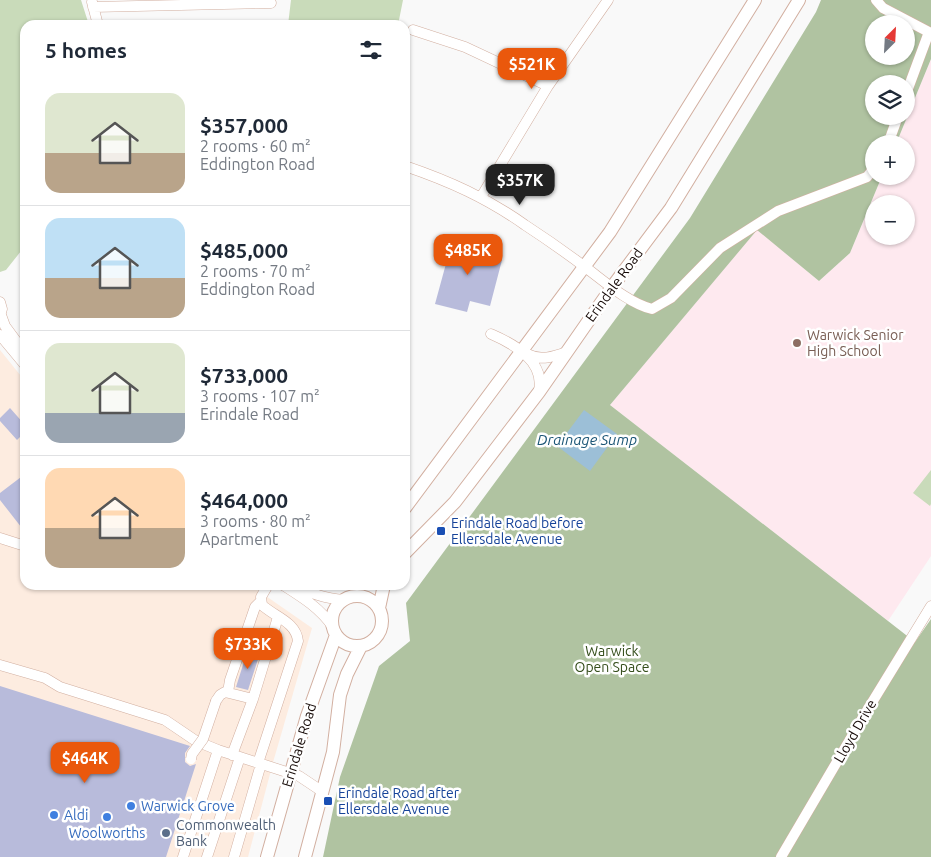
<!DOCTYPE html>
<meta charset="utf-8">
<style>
:root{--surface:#fff;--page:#f6f6f7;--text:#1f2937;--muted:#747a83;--line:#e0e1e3;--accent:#ea580c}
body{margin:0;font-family:Ubuntu,sans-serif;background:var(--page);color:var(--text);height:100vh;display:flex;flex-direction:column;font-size:19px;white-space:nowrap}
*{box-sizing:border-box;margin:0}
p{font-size:16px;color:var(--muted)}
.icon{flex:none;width:28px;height:28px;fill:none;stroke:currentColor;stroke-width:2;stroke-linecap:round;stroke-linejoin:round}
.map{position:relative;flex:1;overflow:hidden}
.sheet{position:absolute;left:20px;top:20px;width:390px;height:570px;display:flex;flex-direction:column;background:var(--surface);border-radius:15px;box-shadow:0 1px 4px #0004}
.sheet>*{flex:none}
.needle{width:32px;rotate:24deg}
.fabs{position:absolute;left:865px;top:15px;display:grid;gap:10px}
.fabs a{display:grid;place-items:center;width:50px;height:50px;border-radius:50%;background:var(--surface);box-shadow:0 1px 4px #0004;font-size:25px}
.price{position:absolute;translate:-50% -42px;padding:0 11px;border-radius:10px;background:var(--accent);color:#fff;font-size:16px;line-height:32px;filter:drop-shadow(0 1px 2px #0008)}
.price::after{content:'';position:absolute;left:50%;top:30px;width:15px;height:11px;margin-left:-8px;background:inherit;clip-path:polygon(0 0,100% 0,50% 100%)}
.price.selected{background:#222;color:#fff}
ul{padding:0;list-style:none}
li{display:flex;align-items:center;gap:15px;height:125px;padding:0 25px}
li+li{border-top:1px solid var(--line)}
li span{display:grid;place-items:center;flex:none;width:140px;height:100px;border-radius:15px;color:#555}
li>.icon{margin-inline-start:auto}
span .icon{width:60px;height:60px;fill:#fffc;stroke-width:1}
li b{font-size:21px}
h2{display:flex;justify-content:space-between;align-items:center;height:60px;padding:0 25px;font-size:21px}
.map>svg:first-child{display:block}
</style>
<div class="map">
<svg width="931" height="857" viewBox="0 0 931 857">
<rect width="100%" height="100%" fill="#f9f9f9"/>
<path fill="#fdece0" d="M0,350l25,31v204h225l62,43 -38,131 -26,98h-248z"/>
<path fill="#fee9ef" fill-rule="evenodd" d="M931,59v497l-43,65 -278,-216 147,-176 62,52 31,-28 32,-77h24v-32h-10zM874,204h32v32h-32z"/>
<path fill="#c9dbba" d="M0,0h81l8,25h-64v221l-19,24 -6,2z
M291,0h112l-5,25h-110z
M931,470v34l-1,2 -17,-13z"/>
<path fill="#b0c3a1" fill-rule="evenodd" d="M821,0h110v59l-35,85h-22v32h8l-32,77 -31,28 -62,-51 -147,175 305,237 16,-23v238h-608l17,-80 39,-111 31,-25 -4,-38 284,-385 126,-206zM874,24h32v32h-32zM874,84h32v32h-32z"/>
<path fill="#9cbfd7" d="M584,410l33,24 -27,37 -33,-25z"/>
<path fill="#b8bbdb" d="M453,238l35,9 -2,9 16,4 -12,46 -20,-5 -3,11 -32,-8z
M10,408l15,17v7l-8,8 -17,-19v-3z
M25,474v58l-25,-32v-7z
M248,649l12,4 -12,37 -12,-3z
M0,686l190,60 -5,7v9l5,4 6,-2 -30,93h-166z"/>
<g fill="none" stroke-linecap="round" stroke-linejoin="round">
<g stroke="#d2afa0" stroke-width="11">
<path id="minor" d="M876,0l7,8 46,24 -23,62
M92,2l6,23
M93,7l178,-4
M413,30l52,17 83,39
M888,144l10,-28
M405,166c44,15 82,32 120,59 20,13 40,27 60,42 19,14 43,36 67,42l19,-11 49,-50 58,-37 89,-34 7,-9
M481,197l67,-111 60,-86
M0,302l2,7 -2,7
M1,315l4,11 20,27
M491,334c23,10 54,27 48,57
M0,335l25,30
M527,354c14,7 26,3 40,-2
M0,538l25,8
M283,585c19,12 37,23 50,42
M297,585c15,10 29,13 47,15
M0,665l45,13 15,9 105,33 31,21 22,9
M228,692l2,-12 25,-73 6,-6
M216,701l4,-6 5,-3 28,7
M232,755l21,-56 25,-82
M258,763l40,-122c-2,-19 -23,-24 -36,-36l-1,-8 7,-12
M183,857l35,-107 81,26 24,16
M207,857l33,-100
M234,857l27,-93
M781,857l87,-148 63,-103"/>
</g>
<g stroke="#d2afa0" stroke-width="14">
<path id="major" d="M405,508l205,-276 145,-232
M405,553l50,-51 84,-110 73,-105 59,-79 128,-208
M332 621a25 25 0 1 1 50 0a25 25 0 1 1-50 0Z
M379,608l5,-23
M267,857l40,-141 29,-81
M305,857l28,-105 7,-57 7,-21 14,-28"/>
</g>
<use href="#minor" stroke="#fff" stroke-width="10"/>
<use href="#major" stroke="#fff" stroke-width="12"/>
<g stroke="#d2afa0" stroke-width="11" stroke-linecap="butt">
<path id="minor-bridge" d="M191,759l1,-5 11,-15 13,-38"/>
</g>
<use href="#minor-bridge" stroke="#fff" stroke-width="10"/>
</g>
<circle fill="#8d6e63" stroke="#fff" stroke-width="2" cx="797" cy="343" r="5"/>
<g fill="#1a4fb4" stroke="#fff" stroke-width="2">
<rect x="436" y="526" width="10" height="10" rx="2.5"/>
<rect x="323" y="796" width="10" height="10" rx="2.5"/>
</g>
<g fill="#3f7fe0" stroke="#fff" stroke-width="2">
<circle cx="131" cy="806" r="5"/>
<circle cx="54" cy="815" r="5"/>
<circle cx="107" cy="817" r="5"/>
</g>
<circle fill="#5c6f8a" stroke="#fff" stroke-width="2" cx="166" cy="833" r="5"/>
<g text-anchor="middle" stroke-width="5" stroke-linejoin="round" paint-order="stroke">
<g font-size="14" fill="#140805" stroke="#fff">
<text transform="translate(614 285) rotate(-54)" y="5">Erindale Road</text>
<text transform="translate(855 731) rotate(-60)" y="5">Lloyd Drive</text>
<text transform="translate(299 745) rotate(-73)" y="5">Erindale Road</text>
</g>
<g font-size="14" fill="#785e54" stroke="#fff" text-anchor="start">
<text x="807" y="340">Warwick Senior<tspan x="807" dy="16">High School</tspan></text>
</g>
<g font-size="14" fill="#164399" stroke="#fff" text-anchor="start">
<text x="451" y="528">Erindale Road before<tspan x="451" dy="16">Ellersdale Avenue</tspan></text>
<text x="338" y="798">Erindale Road after<tspan x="338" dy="16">Ellersdale Avenue</tspan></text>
</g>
<g font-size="14" fill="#354e1c" stroke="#fff">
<text x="612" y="656">Warwick<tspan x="612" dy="16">Open Space</tspan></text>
</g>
<g font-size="14" fill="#366cbe" stroke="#fff" text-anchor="start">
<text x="141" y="811">Warwick Grove</text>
<text x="64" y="820">Aldi</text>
<text x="107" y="838" text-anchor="middle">Woolworths</text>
</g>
<g font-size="14" fill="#4e5e75" stroke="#fff" text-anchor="start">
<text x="176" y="830">Commonwealth<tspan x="176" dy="16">Bank</tspan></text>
</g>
<g font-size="15" font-style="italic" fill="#1b5576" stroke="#fff">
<text x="587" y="445">Drainage Sump</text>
</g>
</g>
</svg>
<div class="fabs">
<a><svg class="needle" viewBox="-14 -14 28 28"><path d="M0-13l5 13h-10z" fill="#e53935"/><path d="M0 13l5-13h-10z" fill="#747a83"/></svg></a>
<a><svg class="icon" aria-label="layers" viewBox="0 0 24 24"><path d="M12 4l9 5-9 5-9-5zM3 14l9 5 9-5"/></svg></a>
<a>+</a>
<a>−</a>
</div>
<b class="price" style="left:532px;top:90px">$521K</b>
<b class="price selected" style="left:520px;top:206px">$357K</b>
<b class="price" style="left:468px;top:276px">$485K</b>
<b class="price" style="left:248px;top:670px">$733K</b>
<b class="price" style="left:85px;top:784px">$464K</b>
<section class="sheet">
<h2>5 homes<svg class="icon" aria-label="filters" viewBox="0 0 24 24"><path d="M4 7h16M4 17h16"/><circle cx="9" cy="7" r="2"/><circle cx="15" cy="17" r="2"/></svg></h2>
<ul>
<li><span style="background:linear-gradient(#dfe7d0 60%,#b9a48a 0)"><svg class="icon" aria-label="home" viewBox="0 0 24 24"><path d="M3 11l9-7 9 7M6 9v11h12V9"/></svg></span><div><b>$357,000</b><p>2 rooms · 60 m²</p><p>Eddington Road</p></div></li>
<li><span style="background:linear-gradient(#bfe0f5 60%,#b9a48a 0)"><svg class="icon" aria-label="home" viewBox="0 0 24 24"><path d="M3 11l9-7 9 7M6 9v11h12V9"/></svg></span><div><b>$485,000</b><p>2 rooms · 70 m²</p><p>Eddington Road</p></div></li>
<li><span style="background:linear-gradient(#dfe7d0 70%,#9aa5b1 0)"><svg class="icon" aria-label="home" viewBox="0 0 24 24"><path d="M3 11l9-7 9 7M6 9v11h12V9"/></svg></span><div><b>$733,000</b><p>3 rooms · 107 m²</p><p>Erindale Road</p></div></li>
<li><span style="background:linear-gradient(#ffd9b3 60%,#b9a48a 0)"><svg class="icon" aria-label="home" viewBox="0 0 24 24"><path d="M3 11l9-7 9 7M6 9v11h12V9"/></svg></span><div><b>$464,000</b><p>3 rooms · 80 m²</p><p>Apartment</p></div></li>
</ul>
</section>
</div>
